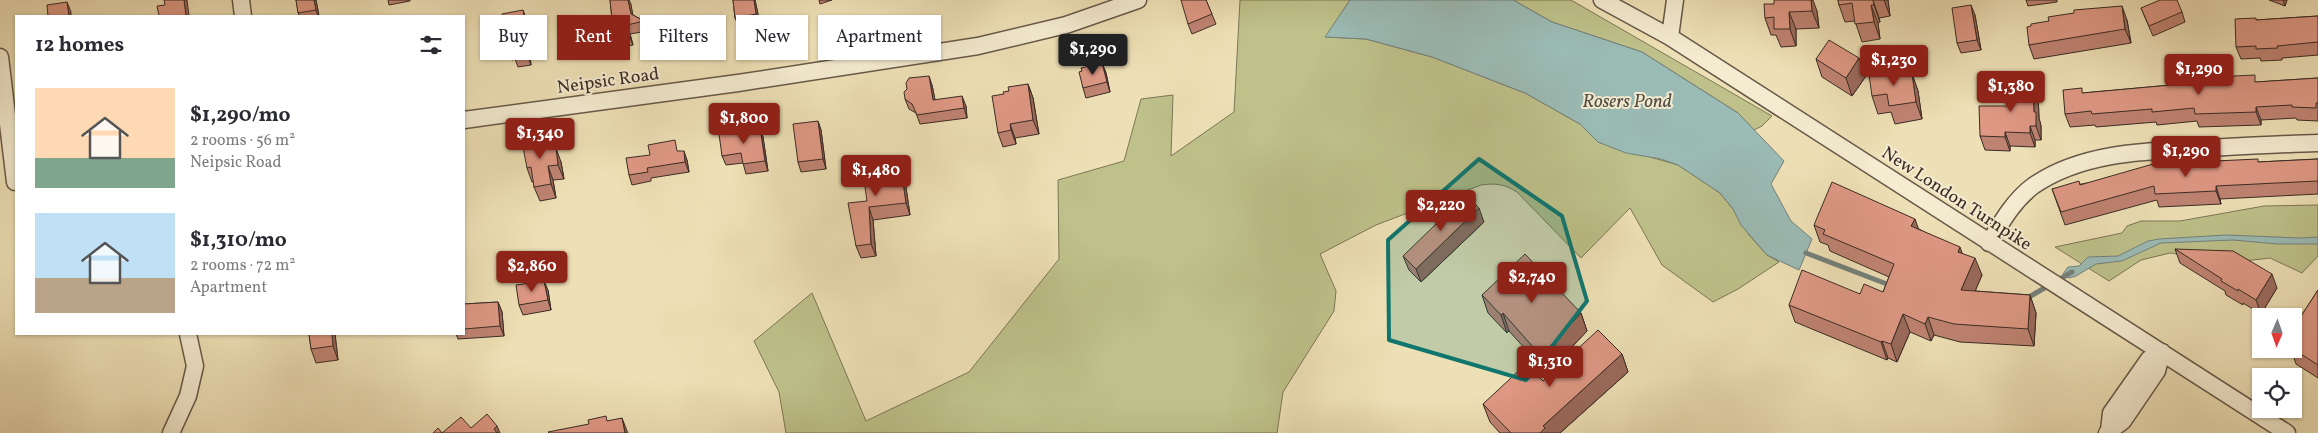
<!DOCTYPE html>
<meta charset="utf-8">
<style>
:root{--surface:#fff;--page:#f7f7f7;--text:#2b2b33;--muted:#7c7c81;--accent:#8f2418}
body{margin:0;font-family:Vollkorn,serif;background:var(--page);color:var(--text);height:100vh;display:flex;flex-direction:column;font-size:19px;white-space:nowrap}
*{box-sizing:border-box;margin:0}
p{font-size:16px;color:var(--muted)}
.icon{flex:none;width:28px;height:28px;fill:none;stroke:currentColor;stroke-width:2;stroke-linecap:round;stroke-linejoin:round}
.map{position:relative;flex:1;overflow:hidden}
.drawer{position:absolute;left:15px;top:15px;width:450px;height:320px;display:flex;flex-direction:column;background:var(--surface);border-radius:0px;box-shadow:0 1px 4px #0004}
.drawer>*{flex:none}
.banner{position:absolute;left:480px;top:15px;width:475px;height:45px;display:flex;gap:10px}
.needle{width:32px;rotate:182deg}
.tools{position:absolute;left:2252px;top:308px;display:grid;gap:10px}
.tools a{display:grid;place-items:center;width:50px;height:50px;border-radius:0px;background:var(--surface);box-shadow:0 1px 4px #0004;font-size:25px}
.price{position:absolute;translate:-50% -42px;padding:0 11px;border-radius:5px;background:var(--accent);color:#fff;font-size:16px;line-height:32px;filter:drop-shadow(0 1px 2px #0008)}
.price::after{content:'';position:absolute;left:50%;top:30px;width:15px;height:11px;margin-left:-8px;background:inherit;clip-path:polygon(0 0,100% 0,50% 100%)}
.price.active{background:#222;color:#fff}
ul{padding:0;list-style:none}
li{display:flex;align-items:center;gap:15px;height:125px;padding:0 20px}
li span{display:grid;place-items:center;flex:none;width:140px;height:100px;border-radius:0px;color:#555}
li>.icon{margin-inline-start:auto}
span .icon{width:60px;height:60px;fill:#fffc;stroke-width:1}
li b{font-size:21px}
h2{display:flex;justify-content:space-between;align-items:center;height:60px;padding:0 20px;font-size:21px}
.chip{padding:0 18px;border-radius:0px;background:var(--surface);box-shadow:0 1px 4px #0004;font-size:18px;line-height:45px}
.chip.active{background:var(--accent);color:#fff}
.map>svg:first-child{display:block}
</style>
<div class="map">
<svg width="2318" height="433" viewBox="0 0 2318 433">
<rect width="100%" height="100%" fill="#eee0b6"/>
<filter id="stains"><feTurbulence type="fractalNoise" baseFrequency=".004" numOctaves="4"/><feColorMatrix values="0 0 0 0 .2 0 0 0 0 .09 0 0 0 0 .02 0 0 0 .5 -.17"/></filter>
<radialGradient id="worn" r=".72"><stop offset=".6" stop-color="#630" stop-opacity="0"/><stop offset="1" stop-color="#630" stop-opacity=".3"/></radialGradient>
<path fill="#bec18a" stroke="#7c7657" d="M1240,0h110l-24,37 40,2 66,18 93,36 55,31 18,18 80,23 42,28 13,16 16,26 18,20 12,7 -41,27 -25,13 -51,-37 -32,-57 -49,50 -64,-66c-13,-8 -21,-9 -36,-7l-105,40 -56,29 16,37 -2,20 -51,81 -6,41h-491l-7,-41 -25,-51 58,-48 54,128 103,-49 90,-113 -1,-79 66,-19 17,-62 32,-4 -2,61 63,-44z
M1513,0h58l201,116 -10,10 -8,4 -16,-17 -96,-61 -90,-30z
M2318,205v51l-16,17 -32,-15 -34,4 -66,-9 -29,7 -32,21 -54,-34 67,-14 5,-7 14,-5h39l84,-15z"/>
<path fill="#9bbbb5" stroke="#74817b" d="M1350,0h163l39,22 90,30 96,61 46,48 -13,23 20,37 21,18 -13,31 -32,-15 -26,-30 -8,-16 -13,-16 -42,-28 -17,-6 -35,-6 -28,-11 -18,-18 -55,-31 -93,-36 -66,-18 -41,-2z
M2226,235l74,3 18,-1v7h-41l-44,-4 -72,3 -39,18 -26,3 -20,12 -7,2 -6,-4 5,-7 11,-1 9,-9 30,-1 30,-15 11,-2z"/>
<g fill="none" stroke-linecap="round" stroke-linejoin="round">
<path stroke="#74817b" stroke-width="5" d="M1806,253l86,33
M2025,298l4,-1 43,-25"/>
<g stroke="#675848" stroke-width="19">
<path id="minor" d="M241,0l2,16
M1602,0l68,37 617,396
M1670,37l5,-37
M0,57l15,125
M464,120l274,-37 240,-37 88,-21 72,-25
M1989,243c12,-20 24,-42 44,-57 50,-35 117,-35 175,-38 37,-2 73,-4 110,-5
M2109,430l2,-17 38,-54 13,-7
M171,433l17,-37 7,-30 -7,-32
M2107,433l16,-12 34,-50 5,-19"/>
</g>
<use href="#minor" stroke="#f4ebd0" stroke-width="16"/>
</g>
<path fill="#bf8372" stroke="#3a2b24" d="M296,0h20l3,16h-20z
M388,0h22v1l-21,4z
M610,0h19l4,15 11,6 4,10 -18,3 3,11 -15,3 -4,-10z
M733,0h22l5,24 -21,3 -4,-9z
M819,0h13l-12,4z
M1206,0l10,24 -24,10 -4,-10z
M1838,0h50l2,16 -11,2 1,4 -2,1 2,16 -18,3 -7,-21 -10,1 -6,-17z
M2026,0h31v2l-29,4z
M2269,0h18l-2,6z
M1774,4l43,7 2,17 -23,1v17l-15,1 -5,-12h-5l-6,-17z
M2141,8l41,4 3,10 -32,14z
M1975,15l6,35 -20,3 -4,-10z
M2318,16v39l-36,3v2l-21,1 -1,-3 -19,1 -5,-12 20,-27z
M527,20l6,36 -3,1 1,8 -13,2 -3,-8 -3,1 -4,-10z
M2127,20l4,23 -97,16 -5,-14z
M1816,59l50,17 -14,20 -30,-19z
M1102,63l4,10 4,19 -24,6 -3,-10 -1,-17z
M1906,70l2,4h4l6,17 4,28 -27,5 -4,-12 -13,2 -6,-18z
M2318,78v43l-21,-1 -1,-2 -35,2v5l-62,2 -2,-6 -40,4 -1,-3 -60,5 -1,-2 -25,2 -5,-13 18,-21 110,-10 64,-1z
M2033,79l5,14 1,25 2,8v14h-6v7l-25,-1v5l-25,-1 -5,-14 32,-30z
M1028,84l5,14 6,36 -24,4 1,6 -13,3 -5,-14 6,-39 5,-3z
M932,85l3,15 31,6 1,12 -47,6 -4,-11 -7,-4 -4,-10z
M818,121l3,9 5,39 -25,3 -3,-10z
M760,127l3,10 5,34 -22,3 -3,-11 -17,2 -4,-9z
M548,139l3,10 10,13 3,17 -11,1 3,18 -16,3 -6,-14v-5h-2l-5,-14z
M679,151l8,9 2,12 -38,6v3l-19,4 -3,-10z
M2318,159v35l-98,5 1,5 -62,3 -2,-7 -92,25 -13,-36 165,-28 42,1z
M900,162l4,12 6,41 -37,5 3,36 -15,2 -5,-12 11,-45z
M1484,222l-63,60 -12,-12 -6,-14z
M1814,225l105,4 43,24 20,22 -7,16 55,4 6,18 -2,33 -74,-4 -26,-7 -3,6 -21,-9 -13,30 -9,-4 -1,2 -92,-38 -6,-17 71,-11 23,-2 6,-15 -59,-26 -2,-6 -8,-3z
M2175,249l102,39 -16,26 -18,-11v2l-17,-10 -1,-4 -45,-28z
M548,290l3,20 -28,5 -4,-10z
M2318,290v88l-22,-14 -5,-15h3v-22z
M1482,295l99,18 6,18 -40,42 -38,-42 -2,2 -19,-20z
M498,302l4,10 2,24 -46,3 -2,-5h8v-30z
M309,334h26l3,26 -22,3 -5,-14z
M1622,354l6,18 -68,61h-60l-10,-11 -7,-18 60,-23z"/>
<path fill="#9b6a5c" stroke="#3a2b24" d="M184,0h3l2,16h-3z
M314,0h2l3,16h-1l-2,-6z
M628,0h1l2,4 3,19 -3,-9z
M754,0h1l5,24 -4,-10z
M1811,0h2l4,11 2,17 -7,-17z
M1873,0l6,18 1,4 -6,-17z
M1884,0h4l2,16z
M2283,0h4l-2,6z
M67,2l4,10v4h-2z
M1871,5l7,18 2,16 -6,-17z
M1971,5l4,10 6,35 -4,-10z
M2122,6l5,14 4,23 -6,-14z
M523,10l4,10 6,36 -3,-10z
M1789,12l7,17v17l-6,-17z
M627,25l3,9 3,11 -4,-10z
M526,47l4,10 1,8 -4,-10z
M1859,58l7,18 -14,20 -6,-18z
M1102,63l4,10 4,19 -3,-10z
M1912,74l6,17 4,28 -6,-17z
M929,76l3,9 5,25 -4,-10z
M2033,79l5,14 1,25 2,8v14l-5,-14 -2,-14z
M1028,84l5,14 6,36 -6,-14z
M962,96l4,10 1,12 -3,-10z
M2256,107l5,13v5l-5,-13z
M818,121l3,9 5,39 -3,-10z
M1010,124l5,14 1,6 -5,-14z
M2030,126l5,14v7l-5,-14z
M760,127l3,10 5,34 -3,-10z
M2005,132l5,14v5l-5,-14z
M556,148l5,14 3,17 -6,-14z
M684,151l3,9 2,12 -4,-10z
M900,162l4,12 6,41 -4,-12z
M548,166l5,14 3,18 -5,-14z
M2216,186l4,13 1,5 -5,-13z
M869,207l4,13 3,36 -5,-12z
M1479,208l5,14 -63,60 -5,-13z
M1915,219l6,17 -10,-10z
M1960,247l6,17 -8,-12z
M1975,258l7,17 -14,33 -7,-18z
M2272,274l5,14 -16,26 -5,-14z
M544,281l4,9 3,20 -3,-10z
M2030,295l6,18 -2,33 -6,-17z
M498,302l4,10 2,24 -4,-10z
M1503,313l6,18 -2,2 -6,-18z
M1581,313l6,18 -40,42 -6,-17z
M1903,314l7,18 -13,30 -6,-18z
M1928,317l6,18 -3,6 -6,-17z
M332,334h3l3,26 -5,-14z
M1882,341l6,17 -1,2 -6,-18z
M1622,354l6,18 -68,61h-20l3,-7z
M622,418l5,13 1,2h-3z
M497,426l3,7h-5l-1,-4z"/>
<path fill="#de9884" stroke="#3a2b24" d="M164,0h20l2,16h-27l-2,-10 8,-1z
M296,0h18l2,10 -18,3z
M610,0h18l3,14 13,7 -17,4 2,10 -15,3z
M733,0h21l2,14 -21,4z
M1181,0h25l6,14 -24,10z
M1774,0h37l1,11 -23,1 1,17h-16v-12l-9,1 -1,-14h10z
M1838,0h36h-1l1,5h-3l3,17 -19,2 -3,-21 -13,2z
M2160,0h17l5,12 -33,14 -8,-18z
M67,2l2,14h-21l-1,-11z
M1971,5l6,35 -20,3 -5,-35z
M2122,6l3,23 -96,16 -2,-18 4,-1v-2l18,-3 -1,-4 26,-4v-3z
M523,10l7,36 -4,1 1,8 -12,3 -2,-9 -5,1 -6,-36z
M2318,16v26l-41,4 1,2 -22,1v-3l-20,1 -1,-28 21,-1v2z
M1829,40l30,18 -13,20 -30,-19z
M1102,63l5,19 -24,6 -4,-16 3,-1 -1,-3z
M1906,70l1,4h5l4,28 -27,4 -2,-12 -15,2 -3,-21z
M2255,75v7l63,-4v25h-2v5l-24,-1v-2l-36,2v5l-61,2 -1,-6 -42,4v-3l-60,5 -1,-3 -26,3 -2,-24 19,-2v5l111,-10v-5z
M929,76l4,24 29,-4 2,12 -47,7 -5,-11 -7,-5 -1,-7 3,-3 -1,-6 3,-5z
M2013,78l20,1 1,33h2v14h-6v7l-25,-1v5l-25,-1 -1,-30h33z
M1028,84l5,36 -23,4 1,6 -13,3 -6,-37 12,-2 -1,-2 6,-1 -1,-4z
M818,121l5,38 -25,3 -5,-38z
M760,127l5,34 -22,3 -2,-11 -19,3 -3,-22z
M548,139l1,10 7,-1 2,17 -10,1 3,18 -17,3 -3,-20 -4,1 -5,-26z
M675,140l2,11h7l1,11 -38,6 1,4 -19,3 -3,-17 24,-3 -2,-10z
M2214,155l1,6 43,-2v3l60,-3v22l-102,5v5l-61,3 -1,-8 -93,26 -9,-23 27,-8 1,4 73,-21v-6z
M900,162l6,41 -37,4 2,37 -15,2 -8,-43 19,-2 -5,-35z
M1832,182l83,37 -4,7 49,21 -2,5 17,6 -14,32 69,5 -2,34 -74,-5 -26,-7 -3,7 -22,-10 -12,30 -9,-3 -1,1 -92,-37 13,-35 58,24 4,-10 19,8 11,-28 -71,-30 2,-4 -11,-5z
M1466,195l13,13 -63,61 -13,-13z
M2175,249l58,2 39,23 -16,26 -18,-11v2l-17,-10 1,-2z
M1525,254l56,59 -40,43 -38,-43 -2,2 -19,-20z
M544,281l4,19 -29,5 -3,-20z
M2318,290v75l-25,-16 1,-8 2,-4 -2,-2v-8z
M498,302l2,24 -36,3v-25z
M1598,330l24,24 -79,72 2,2 -5,5h-29l-28,-29 43,-40 17,17z
M309,334h23l1,12 -22,3z
M487,414l10,12 -3,3 3,4h-55l19,-16 10,11z
M606,416l1,5 15,-3 3,15h-76l-1,-1 41,-8 -1,-4z
M438,428l4,5h-9z"/>
<path fill="#0f766e" fill-opacity="0.2" stroke="#0f766e" stroke-width="4" stroke-linejoin="round" d="M1479,159l83,57 25,85 -61,79 -137,-40 -1,-100z"/>
<g text-anchor="middle" stroke-width="4" stroke-linejoin="round" paint-order="stroke">
<g font-size="18" fill="#3a2b24" stroke="#f4ebd0">
<text transform="translate(608 80) rotate(-8)" y="6">Neipsic Road</text>
<text transform="translate(1957 198) rotate(33)" y="6">New London Turnpike</text>
</g>
<g font-size="19" font-style="italic" fill="#524f48" stroke="#f4ebd0">
<text x="1627" y="107">Rosers Pond</text>
</g>
</g>
<rect width="100%" height="100%" filter="url(#stains)"/>
<rect width="100%" height="100%" fill="url(#worn)"/>
</svg>
<div class="tools">
<a><svg class="needle" viewBox="-14 -14 28 28"><path d="M0-13l5 13h-10z" fill="#e53935"/><path d="M0 13l5-13h-10z" fill="#7c7c81"/></svg></a>
<a><svg class="icon" aria-label="locate" viewBox="0 0 24 24"><circle cx="12" cy="12" r="6"/><path d="M12 2v4M12 18v4M2 12h4M18 12h4"/></svg></a>
</div>
<b class="price active" style="left:1093px;top:76px">$1,290</b>
<b class="price" style="left:1894px;top:87px">$1,230</b>
<b class="price" style="left:2199px;top:96px">$1,290</b>
<b class="price" style="left:2011px;top:113px">$1,380</b>
<b class="price" style="left:744px;top:145px">$1,800</b>
<b class="price" style="left:540px;top:160px">$1,340</b>
<b class="price" style="left:2186px;top:178px">$1,290</b>
<b class="price" style="left:876px;top:197px">$1,480</b>
<b class="price" style="left:1441px;top:232px">$2,220</b>
<b class="price" style="left:532px;top:293px">$2,860</b>
<b class="price" style="left:1532px;top:304px">$2,740</b>
<b class="price" style="left:1550px;top:388px">$1,310</b>
<div class="banner">
<a class="chip">Buy</a>
<a class="chip active">Rent</a>
<a class="chip">Filters</a>
<a class="chip">New</a>
<a class="chip">Apartment</a>
</div>
<section class="drawer">
<h2>12 homes<svg class="icon" aria-label="filters" viewBox="0 0 24 24"><path d="M4 7h16M4 17h16"/><circle cx="9" cy="7" r="2"/><circle cx="15" cy="17" r="2"/></svg></h2>
<ul>
<li><span style="background:linear-gradient(#ffd9b3 70%,#7fa58c 0)"><svg class="icon" aria-label="home" viewBox="0 0 24 24"><path d="M3 11l9-7 9 7M6 9v11h12V9"/></svg></span><div><b>$1,290/mo</b><p>2 rooms · 56 m²</p><p>Neipsic Road</p></div></li>
<li><span style="background:linear-gradient(#bfe0f5 65%,#b9a48a 0)"><svg class="icon" aria-label="home" viewBox="0 0 24 24"><path d="M3 11l9-7 9 7M6 9v11h12V9"/></svg></span><div><b>$1,310/mo</b><p>2 rooms · 72 m²</p><p>Apartment</p></div></li>
</ul>
</section>
</div>
